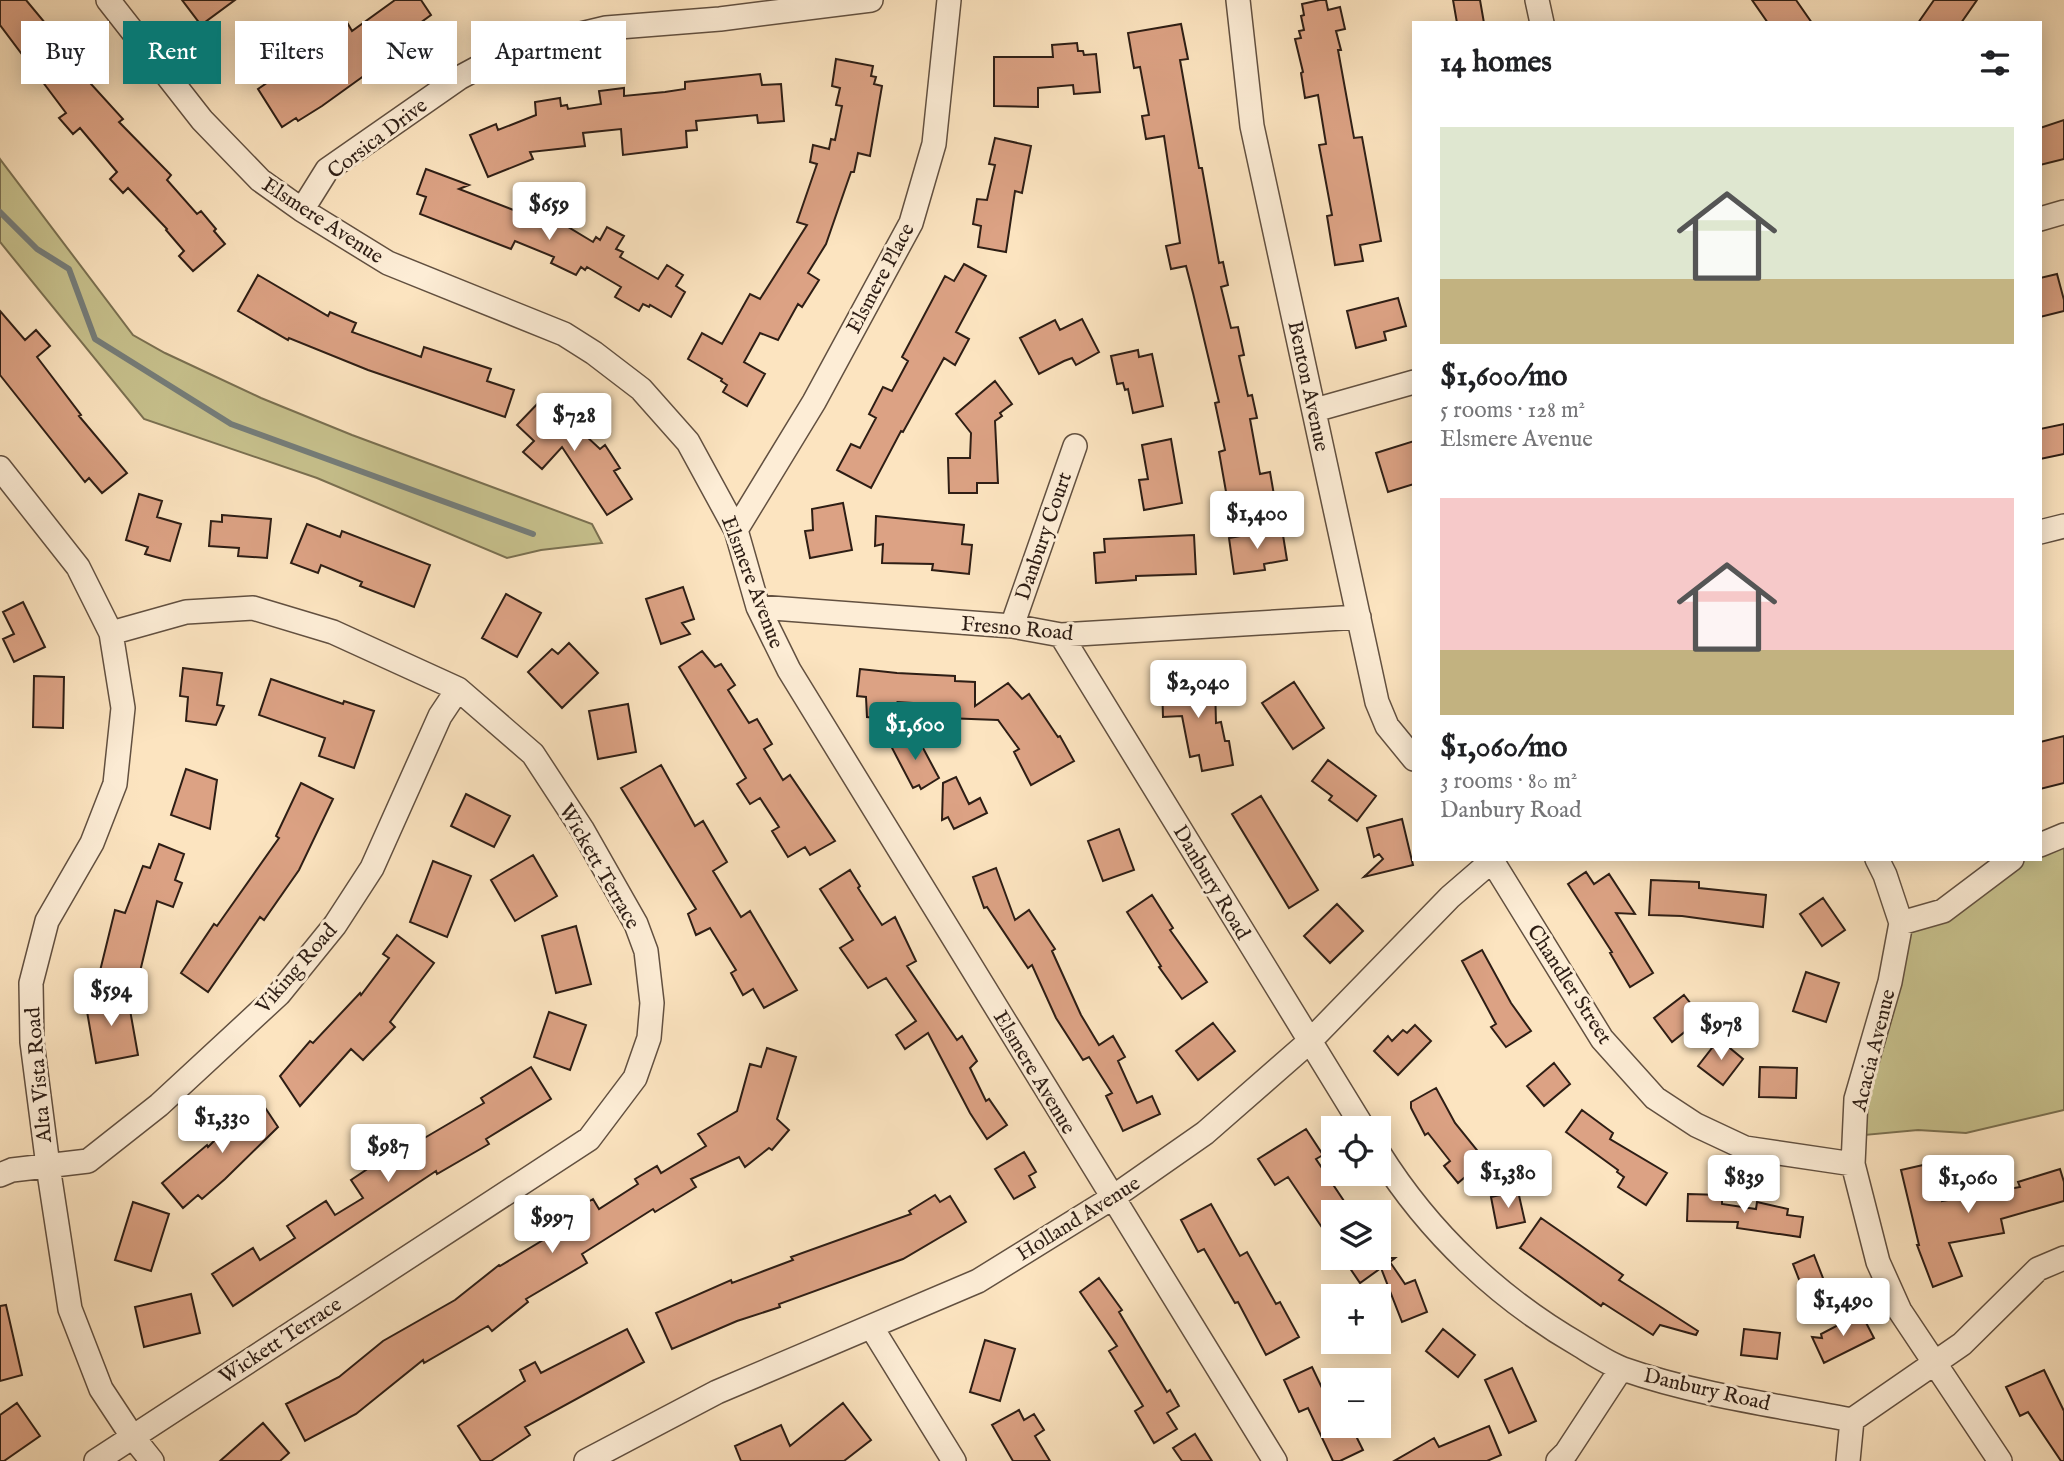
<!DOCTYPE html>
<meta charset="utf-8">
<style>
:root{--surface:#fff;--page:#f6f6f6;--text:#202124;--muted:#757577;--accent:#0f766e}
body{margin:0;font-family:"IM FELL English",serif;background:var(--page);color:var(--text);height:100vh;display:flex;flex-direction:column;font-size:26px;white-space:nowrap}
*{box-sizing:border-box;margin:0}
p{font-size:23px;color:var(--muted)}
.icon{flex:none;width:38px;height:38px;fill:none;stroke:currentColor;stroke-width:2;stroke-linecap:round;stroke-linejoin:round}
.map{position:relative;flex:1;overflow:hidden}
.drawer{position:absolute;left:1412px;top:21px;width:630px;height:840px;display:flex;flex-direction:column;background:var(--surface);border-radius:0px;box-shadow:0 4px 18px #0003}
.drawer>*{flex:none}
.top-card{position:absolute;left:21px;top:21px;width:665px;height:63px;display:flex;gap:14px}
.buttons{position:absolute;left:1321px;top:1116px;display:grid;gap:14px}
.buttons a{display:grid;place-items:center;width:70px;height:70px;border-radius:0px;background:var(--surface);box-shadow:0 4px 18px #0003;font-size:35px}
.price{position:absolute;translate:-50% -60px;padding:0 16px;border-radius:7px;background:#fff;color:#222;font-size:23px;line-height:46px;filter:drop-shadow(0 2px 4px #0008)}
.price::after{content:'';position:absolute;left:50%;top:42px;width:21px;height:16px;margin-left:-10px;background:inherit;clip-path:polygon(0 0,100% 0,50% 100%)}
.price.on{background:var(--accent);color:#fff}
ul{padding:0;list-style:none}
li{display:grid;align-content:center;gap:14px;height:371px;padding:0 28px}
li span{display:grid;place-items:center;height:217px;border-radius:0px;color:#555}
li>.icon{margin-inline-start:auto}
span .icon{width:126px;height:126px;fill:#fffc;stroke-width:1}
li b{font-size:30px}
h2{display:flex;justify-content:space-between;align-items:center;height:84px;padding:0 28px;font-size:30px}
.tag{padding:0 24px;border-radius:0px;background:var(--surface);box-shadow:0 4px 18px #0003;font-size:24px;line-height:63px}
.tag.on{background:var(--accent);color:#fff}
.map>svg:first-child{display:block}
</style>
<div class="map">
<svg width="2064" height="1461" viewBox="0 0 2064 1461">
<rect width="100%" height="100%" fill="#fce4c0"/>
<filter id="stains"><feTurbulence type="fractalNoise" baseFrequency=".00286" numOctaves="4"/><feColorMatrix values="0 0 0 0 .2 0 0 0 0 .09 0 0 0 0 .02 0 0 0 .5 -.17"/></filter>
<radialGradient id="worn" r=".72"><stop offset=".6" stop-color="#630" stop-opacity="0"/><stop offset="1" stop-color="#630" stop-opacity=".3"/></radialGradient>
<path fill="#c7c18d" stroke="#7a7051" stroke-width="2" d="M0,159l133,176 32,18 96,45 91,37 240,89 10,19 -61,7 -34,8 -190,-80 -173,-59 -144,-177z
M2064,835v275l-98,23 -48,-3 -64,6 47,-213 111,-64h28l1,-14z"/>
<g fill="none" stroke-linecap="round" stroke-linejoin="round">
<path stroke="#757d7a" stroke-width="6" d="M0,212l37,37 32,20 26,70 136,85 302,110"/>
</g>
<path fill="#dca284" stroke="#2e1e15" stroke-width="2" d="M0,0h26l25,30 31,42 -1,1 42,46 -4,3 52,53 -4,5 30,34 4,-3 15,18 -2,2 11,13 -32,27 -14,-15 5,-5 -18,-21 1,-1 -39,-41 -5,5 -13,-14 7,-7 -37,-44 -7,6 -14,-16 7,-5 -66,-88z
M182,0h53l-34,25z
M395,0h26l10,15 -15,11 6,8 -100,72 -24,15 -2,-3 -14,9 -24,-38 22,-15 4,6 44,-31 -5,-8 25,-17 4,7z
M1320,0h6l2,10 12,-3 5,22 -9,2 5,19h-3l16,88 8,-1 19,104 -21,4 3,16 -28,4 -8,-49 5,-1 -13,-70 7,-1 -8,-49 -13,3 -4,-25 2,-1 -8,-33 6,-1 -2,-7 5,-1 -3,-14 3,-1 -2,-11z
M1453,0h27l4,23h-27z
M1752,0h44l16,23h-44z
M1934,0h43l-16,23h-43z
M1181,24l7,35 -8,1 19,108h3l17,95 4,-1 5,23 -7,2 10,41 7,-1 6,28 -5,1 9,40 4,-1 5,23 -7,1 10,55 10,-2 4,23 -46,8 -9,-51 6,-2 -10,-47 4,-1 -26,-109 -7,-27 -15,3 -5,-23 14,-3 -16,-107 -18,3 -4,-23 7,-1 -9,-48 -6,1 -6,-35z
M1077,43l1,8h5l1,4 12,-1 4,38 -26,2 -1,-9 -35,3v19l-44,-1v-49h59l-1,-12z
M836,59l37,7 -2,10 5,1 -2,7 8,2 -12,70 -12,-3 -4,19h-3l-25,72 -18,29 11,7 -17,27 -4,-3 -20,36 -18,-7 -16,29 21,12 -18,32 -24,-14 4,-7 -6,-4 1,-2 -34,-20 14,-26 20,11 28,-50 10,5 47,-74 -10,-3 20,-58 -7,-2 3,-17 16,4 2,-10 4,1 7,-34 -6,-1 4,-17 -8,-2z
M760,74l2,11 19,-1 3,37 -26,2 -1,-8 -61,6 1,9 -11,1 1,16 -64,8 -2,-26 -38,4 2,13 -55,6 3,7 -45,18 -18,-42 26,-11 2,6 38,-15 -1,-13 25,-4 1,8 6,-1 1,4 33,-5 -2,-13 25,-3v8l41,-4 20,-3v-7z
M2064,120v39l-24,6v-37z
M995,138l36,8 -9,47 -7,-2 -9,61 -28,-5 3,-21 -8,-2 4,-25 10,1 8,-35 -6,-1z
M426,169l43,16 -10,4 57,22 2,-4 50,20 25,15 3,-5 4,3 7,-13 17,9 -8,13 7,3 -3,5 38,22 9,-14 16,10 -7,11 9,6 -14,25 -21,-12 -1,2 -6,-3 -4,7 -24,-14 6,-10 -34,-20 -2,3 -4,-3 -5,8 -25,-12 3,-6 -39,-16 -4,8 -91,-35 6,-17 -9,-3z
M964,264l22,12 -30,56 13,7 -14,26 -11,-7 -41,74 -2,-1 -30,57 -34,-18 14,-26 9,4 16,-30 -7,-4 14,-27 9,4 16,-30 -6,-4 43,-81 9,5z
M2057,274l7,26v11l-24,6v-39z
M258,275l70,41 2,-4 26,11 -4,9 69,25 3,-10 67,22 -4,12 27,9 -9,27 -137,-47 -79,-32 -1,2 -50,-29z
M1398,298l8,28 -22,6 2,8 -30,8 -9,-37z
M0,311l25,29 11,-10 14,16 -13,11 44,58 -2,1 48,57 -25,20 -13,-15 -4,4 -85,-107z
M1082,319l17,33 -23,13 -4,-7 -8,3 -25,13 -19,-36 35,-18 5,10z
M1138,350l1,7 13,-3 11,52 -30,7 -5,-24 -3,1 -2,-7 -6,1 -6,-28z
M995,381l17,23 -12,9 2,3 -7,5 3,62h-21v10h-28l-1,-35h22l1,-25 -15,-19z
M544,397l56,52 5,-4 15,23 -6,3 18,28 -25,16 -45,-68 -20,22 -19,-17 11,-11 -17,-16z
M2064,424v30l-24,5v-30z
M1171,439l11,64 -38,7 -5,-30 9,-1 -6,-34z
M1414,441v43l-26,8 -12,-39z
M139,494l23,7 -5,16 24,7 -11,37 -25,-7 3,-7 -22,-7z
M843,503l9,47 -42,8 -5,-27 8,-1 -1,-21z
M222,515l49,4 -4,39 -29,-2 1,-8 -30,-2 2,-25 11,1z
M876,516l88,9 -2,19 10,1 -3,29 -37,-4 1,-6 -51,-1 1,-19 -8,2z
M307,524l33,13 2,-6 88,34 -16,42 -54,-21 2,-4 -41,-17 -3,8 -27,-10z
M1282,529l5,31 -23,4 1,6 -31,4 -5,-36z
M1194,535l2,39 -60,2v4l-40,3 -2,-30 11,-1 -1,-13z
M683,587l11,32 -12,4 8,11 -29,10 -15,-45z
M506,594l35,19 -24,44 -35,-19z
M23,602l22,45 -31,15 -11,-23 11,-5 -11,-22z
M569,643l29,30 -36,35 -34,-36 24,-23 6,5z
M702,651l13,16 6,-3 14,21 -7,5 21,33 8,-4 15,25 -8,5 19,31 7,-5 45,66 -25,14 -5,-8 -17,10 -16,-26 7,-4 -19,-29 -10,6 -13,-20 9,-6 -67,-111z
M183,668l39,5 -5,32 7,1 -8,19 -30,-4 2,-24 -8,-1z
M860,669l37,4 58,3v5l20,1v24l33,-23 14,16 7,-5 29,43 2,-1 14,25 -43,24 -17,-33 5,-3 -21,-29 -53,-2 1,-13 -48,-3 10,19 -41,-4 -1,-20 -9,-1z
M34,676l30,1 -1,51 -30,-1z
M1210,677v7h5l1,39 5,-1 4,19h4l4,24 -31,6 -3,-16 -9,2 -8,-41 -19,1 -1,-34 19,-1v-4z
M271,679l72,25 1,-3 30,10 -20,57 -35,-12 6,-18 -66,-23z
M1294,682l30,46 -31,21 -31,-46z
M628,704l8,48 -38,7 -9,-48z
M915,733l24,45 -18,11 -2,-4 -6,3 -22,-42z
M2064,736v47l-24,6v-47z
M1328,760l48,36 -19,25 -28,-21 3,-4 -20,-15z
M661,765l34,61 8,-5 24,41 -14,9 28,46 9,-6 47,79 -33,18 -11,-19 -10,6 -12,-22 5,-3 -26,-42 -14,7 -8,-21 8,-5 -75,-121z
M186,769l31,11 -7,49 -39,-14z
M956,777l13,27 11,-6 7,15 -33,16 -6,-12 -6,3 1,-37z
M301,783l32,16 -34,71 -35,50 -4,-3 -52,75 -27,-19 33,-49 3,2 62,-88 -3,-2z
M466,794l44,22 -16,31 -43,-21z
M1261,796l57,94 -29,18 -57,-94z
M1402,819l11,46 -49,12 19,-18 -4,-5 -5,3 -7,-29z
M1119,829l15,41 -31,11 -15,-40z
M159,844l25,10 -9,26 7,3 -9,24 -16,-6 -19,79 -38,-9 15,-61 10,3 18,-47 7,2z
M533,855l24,41 -42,25 -24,-41z
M433,861l38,15 -24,61 -37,-15z
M996,868l19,52 14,-10 26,39 -3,2 29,64 18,30 14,-9 12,21 -7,4 19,42 15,-7 8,18 -37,17 -17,-35 6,-3 -23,-36 -6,3 -27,-42 -24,-53 -4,3 -41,-61 -3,1 -11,-31z
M850,870l10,16 -2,2 24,37 13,-8 21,44 -9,5 50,74 5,-4 15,25 -7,7 16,33 3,-2 18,26 -20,14 -17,-26 -42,-80 -23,16 -9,-14 20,-14 -30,-43 -18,10 -28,-40 13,-8 -33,-51z
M1586,872l8,12 15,-10 26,40 -19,-1 37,60 -23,14 -20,-34 2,-1 -44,-68z
M1651,880l48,2v6l67,7 -3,32 -81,-11 -33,-1z
M1152,895l21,33 -3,2 37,52 -25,17 -23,-32 2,-1 -34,-54z
M1823,898l22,32 -23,16 -22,-32z
M1337,904l26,27 -33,32 -26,-27z
M576,926l15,58 -35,9 -14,-57z
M397,935l37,28 -44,59 5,5 -32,33 -12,-11 -51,57 -20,-30 30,-35 3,2 47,-50 1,2 28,-37 -6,-4z
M1482,950l29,53 20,28 -25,16 -15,-20 5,-3 -34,-63z
M1806,972l33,11 -13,39 -33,-11z
M127,993l11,62 -42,8 -11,-63z
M1684,995l18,23 -30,24 -18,-24z
M549,1012l37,13 -16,45 -36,-13z
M1213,1023l22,28 -37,29 -22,-29z
M1415,1025l16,16 -33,34 -24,-24 14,-15 4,5 11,-11 4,3z
M1719,1039l24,20 -20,26 -25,-19z
M767,1048l29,9 -19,62 12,11 -17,20 -3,-2 -24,19 -6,-10 -48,22 5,8 -41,25 -2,-3 -71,45 5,9 -61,36 2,3 -36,29 -4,-5 -64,37 -1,-3 -67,54 -51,27 -19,-37 53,-27 44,-36 72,-41 44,-35 1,1 78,-47 -5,-8 20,-12 6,10 39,-25 -3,-5 22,-13 4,7 45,-27 -8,-12 39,-23 13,-47 11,3z
M1554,1063l16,21 -26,22 -17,-20z
M531,1067l20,32 -65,40 3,5 -52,30 -1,-3 -203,135 -21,-32 41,-26 7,12 35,-22 -8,-12 39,-25 9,14 28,-17 -12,-18 39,-26 2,3 92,-54 -3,-5z
M1760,1067l37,1 -1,30 -37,-1z
M1436,1088l19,35 30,37 -27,23 -14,-17 6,-5 -22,-28 -3,2 -14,-27v-6z
M258,1097l20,30 -53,52 -23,20 -4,-4 -15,13 -21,-25 45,-38 1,2z
M1582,1110l31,23 -3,6 57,34 -21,32 -28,-18 6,-10 -7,-5 1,-2 -52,-38z
M1306,1129l17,26 -7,4 36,54h-18v9l-11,7 -35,-52 -13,8 -17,-26z
M1024,1152l12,20 -7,4 6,11 -21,12 -19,-30z
M1932,1163l10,38 78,-14 -2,-5 42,-13 4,13v19l-63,18 3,14 -55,10 13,33 -29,11 -16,-42h2l-18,-75z
M1518,1191l7,31 -28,6 -6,-31z
M1688,1194l34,1v9l34,5 1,-7 31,7 -1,6 16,2 -3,20 -63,-9 1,-6 -51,-1z
M935,1195l5,7 10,-6 16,26 -63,37 -124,45 1,3 -43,14 -65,28 -16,-36 75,-33 1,3 61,-23 -2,-3 120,-43 -2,-3z
M133,1202l36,12 -18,57 -36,-11z
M1211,1204l29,52 7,-4 29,52 4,-2 19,35 -33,18 -28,-53 -3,1 -31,-54 -6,3 -17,-32z
M1541,1218l82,57 -4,5 79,51 -2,4 -36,-10 -7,10 -50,-32 -2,3 -81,-58z
M1381,1250l6,8h8l-5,4 15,22 10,-4 12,32 -25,10 -21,-54 -21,15 -17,-25h36z
M1814,1255l14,36 -21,9 -14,-36z
M1099,1278l23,32 -3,2 48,80 3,-2 9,16 -12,7 10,16 -23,14 -19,-32 8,-5 -34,-55 8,-5 -37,-54z
M191,1294l9,39 -56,14 -9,-40z
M6,1305l16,70 -22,6v-75z
M1861,1313l13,25 -50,25 -12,-26 10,1 -1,-4z
M627,1329l17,33 -119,65 5,8 -39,26h-10l-23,-35 67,-45 -5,-11 15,-8 6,11z
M1443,1329l32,26 -17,22 -32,-26z
M1744,1329l36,4 -3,26 -36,-4z
M985,1340l30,9 -15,52 -30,-9z
M1312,1367l22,46v13h17l12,24 -23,11h-7l-25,-53 -9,4 -15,-32z
M1512,1368l24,53 -27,12 -24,-53z
M2044,1370l20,41v50h-3l-33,-49 -8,4 -14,-29z
M17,1403l23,33 -36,25h-4v-46z
M843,1403l28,37 -27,21h-103l-6,-15 46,-21 9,21z
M1019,1410l5,10 10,-6 10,16 -9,6 15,25h-37l-21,-36z
M263,1423l26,30 -9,8h-60z
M1489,1426l12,29 -14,6h-93l40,-23 5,9z
M1195,1434l17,27h-30l-9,-13z"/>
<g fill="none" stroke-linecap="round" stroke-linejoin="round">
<g stroke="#625040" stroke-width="26">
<path id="street" d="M108,0l94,120 58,60 42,30 86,53 176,71 30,19 47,36 47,53 48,88 22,77 31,63 486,791
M1238,0l14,126 125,576 10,24 27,33
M1537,0l5,23
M302,210l25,-40 132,-92 50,-27 97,-23 114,-9 151,-19
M2040,219l24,-7
M1315,410l99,-28
M0,468l78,99 33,66 12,75 -8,76 -23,59 -45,78 -16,62 1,59 16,124 22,143 31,80 31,47 20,25
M736,530l78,-128 97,-179 23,-79 15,-144
M2040,532l24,-6
M758,607l254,19 49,9 298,-18
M1012,626l63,-180
M1061,635l303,494
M2040,845l24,-10
M1491,859l111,180 53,59 41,27 49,23 108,16
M1877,859l8,16 16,48 -11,59 -34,117 -3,65 25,98 22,49 100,150
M1901,923l42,-12 69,-52
M1379,1153c50,80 120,146 202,193 13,8 28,18 42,23 71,25 155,37 229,51l110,-76 76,-75 26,-11
M0,1175l12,-5 76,-9 71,-56 120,-111 56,-69 37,-57 68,-152 18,-27
M872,1328l82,133
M96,1461l493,-322 46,-61 14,-40 3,-35 -6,-52 -10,-27 -54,-95 -49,-75 -75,-65 -125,-57 -80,-24 -67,4 -75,21
M586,1461l131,-69 261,-111 134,-83 93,-65 104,-91 141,-145 44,-38
M1558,1461l8,-8 55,-84
M1848,1461l4,-41"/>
</g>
<use href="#street" stroke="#fdedd6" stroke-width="23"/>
</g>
<g text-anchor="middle" stroke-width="6" stroke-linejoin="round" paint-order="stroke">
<g font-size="21" fill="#2e1e15" stroke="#fdedd6">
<text transform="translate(377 138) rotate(-37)" y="7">Corsica Drive</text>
<text transform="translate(323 220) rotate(33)" y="7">Elsmere Avenue</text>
<text transform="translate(880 278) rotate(-62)" y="7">Elsmere Place</text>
<text transform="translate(1309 386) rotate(78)" y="7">Benton Avenue</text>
<text transform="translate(1043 536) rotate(-71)" y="7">Danbury Court</text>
<text transform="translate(753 582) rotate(69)" y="7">Elsmere Avenue</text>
<text transform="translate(1017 628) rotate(5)" y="7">Fresno Road</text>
<text transform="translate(600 866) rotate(60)" y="7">Wickett Terrace</text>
<text transform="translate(1212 882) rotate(59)" y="7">Danbury Road</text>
<text transform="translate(296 968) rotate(-49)" y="7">Viking Road</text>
<text transform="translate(1570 984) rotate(57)" y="7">Chandler Street</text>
<text transform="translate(1873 1050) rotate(-76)" y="7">Acacia Avenue</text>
<text transform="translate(1035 1072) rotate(59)" y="7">Elsmere Avenue</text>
<text transform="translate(38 1075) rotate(-95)" y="7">Alta Vista Road</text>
<text transform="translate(1078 1218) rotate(-32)" y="7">Holland Avenue</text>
<text transform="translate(280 1340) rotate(-33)" y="7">Wickett Terrace</text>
<text transform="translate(1707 1389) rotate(13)" y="7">Danbury Road</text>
</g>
</g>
<rect width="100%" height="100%" filter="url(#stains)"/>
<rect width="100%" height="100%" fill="url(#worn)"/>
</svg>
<div class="buttons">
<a><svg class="icon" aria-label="locate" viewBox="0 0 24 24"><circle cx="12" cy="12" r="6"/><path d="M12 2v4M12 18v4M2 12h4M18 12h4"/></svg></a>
<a><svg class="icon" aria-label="layers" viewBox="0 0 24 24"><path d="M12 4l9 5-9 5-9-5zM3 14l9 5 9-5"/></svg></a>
<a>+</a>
<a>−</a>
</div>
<b class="price" style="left:549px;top:242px">$659</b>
<b class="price" style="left:574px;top:453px">$728</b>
<b class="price" style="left:1257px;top:551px">$1,400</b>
<b class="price" style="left:1198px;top:720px">$2,040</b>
<b class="price on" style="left:915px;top:762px">$1,600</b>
<b class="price" style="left:111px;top:1028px">$594</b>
<b class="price" style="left:1721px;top:1062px">$978</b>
<b class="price" style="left:222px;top:1155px">$1,330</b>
<b class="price" style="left:388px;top:1184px">$987</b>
<b class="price" style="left:1508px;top:1210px">$1,380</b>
<b class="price" style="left:1744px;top:1215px">$839</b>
<b class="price" style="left:1968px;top:1215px">$1,060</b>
<b class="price" style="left:552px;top:1255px">$997</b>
<b class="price" style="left:1843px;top:1338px">$1,490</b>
<div class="top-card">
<a class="tag">Buy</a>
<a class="tag on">Rent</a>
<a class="tag">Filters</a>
<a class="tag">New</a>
<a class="tag">Apartment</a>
</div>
<section class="drawer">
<h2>14 homes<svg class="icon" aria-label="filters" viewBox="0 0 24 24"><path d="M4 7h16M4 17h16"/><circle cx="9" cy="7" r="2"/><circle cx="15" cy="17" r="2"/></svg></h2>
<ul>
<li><span style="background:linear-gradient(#dfe7d0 70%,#c2b280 0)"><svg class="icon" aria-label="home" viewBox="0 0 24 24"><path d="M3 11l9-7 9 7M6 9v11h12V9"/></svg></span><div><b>$1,600/mo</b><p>5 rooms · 128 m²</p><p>Elsmere Avenue</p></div></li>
<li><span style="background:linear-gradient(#f6c9c9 70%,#c2b280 0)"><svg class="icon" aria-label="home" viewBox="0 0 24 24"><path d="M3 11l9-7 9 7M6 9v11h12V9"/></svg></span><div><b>$1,060/mo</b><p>3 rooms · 80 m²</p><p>Danbury Road</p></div></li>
</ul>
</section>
</div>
